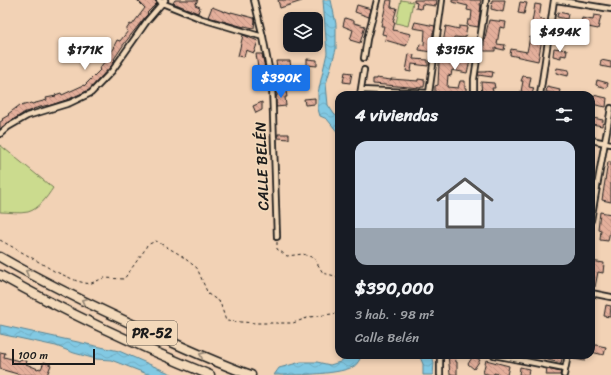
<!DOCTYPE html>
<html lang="es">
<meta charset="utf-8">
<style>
:root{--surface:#171b24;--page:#20242c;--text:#f1f3f6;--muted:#9ea1a6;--accent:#1a73e8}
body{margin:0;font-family:Sriracha,sans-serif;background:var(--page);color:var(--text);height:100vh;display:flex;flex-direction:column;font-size:15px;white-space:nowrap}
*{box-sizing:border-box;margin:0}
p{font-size:13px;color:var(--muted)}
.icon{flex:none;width:22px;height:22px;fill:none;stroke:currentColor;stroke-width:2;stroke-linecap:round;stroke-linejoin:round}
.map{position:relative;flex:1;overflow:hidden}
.details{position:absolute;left:335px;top:91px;width:260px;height:268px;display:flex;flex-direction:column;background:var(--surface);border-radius:12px;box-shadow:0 2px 6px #0003}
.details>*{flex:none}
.tools{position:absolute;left:283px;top:12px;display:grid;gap:8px}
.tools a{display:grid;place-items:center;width:40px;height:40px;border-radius:8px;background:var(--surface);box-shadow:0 2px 6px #0003;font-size:20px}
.scale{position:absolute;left:12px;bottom:10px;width:83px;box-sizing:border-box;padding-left:4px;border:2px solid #1c1c1c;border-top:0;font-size:11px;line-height:14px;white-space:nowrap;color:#1c1c1c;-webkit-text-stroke:3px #f3d9ba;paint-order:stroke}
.price{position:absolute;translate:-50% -34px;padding:0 9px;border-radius:4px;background:#fff;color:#222;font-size:13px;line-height:26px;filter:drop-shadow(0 1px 2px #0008)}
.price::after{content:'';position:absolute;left:50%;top:24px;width:12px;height:9px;margin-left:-6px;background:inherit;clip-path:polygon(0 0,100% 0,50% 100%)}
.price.active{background:var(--accent);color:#fff}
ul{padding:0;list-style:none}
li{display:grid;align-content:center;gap:8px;height:212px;padding:0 20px}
li span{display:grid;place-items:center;height:124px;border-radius:12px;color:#555}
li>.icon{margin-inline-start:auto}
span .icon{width:72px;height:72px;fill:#fffc;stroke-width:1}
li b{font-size:17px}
h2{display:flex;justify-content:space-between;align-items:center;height:48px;padding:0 20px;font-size:17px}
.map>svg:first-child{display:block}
</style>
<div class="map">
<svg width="611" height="375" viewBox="0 0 611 375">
<defs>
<pattern id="water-waves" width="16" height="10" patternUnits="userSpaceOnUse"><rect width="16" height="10" fill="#82c9e3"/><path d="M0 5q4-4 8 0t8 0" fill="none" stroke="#70acc2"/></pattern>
<pattern id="building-back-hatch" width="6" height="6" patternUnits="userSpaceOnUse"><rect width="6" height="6" fill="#e4af9b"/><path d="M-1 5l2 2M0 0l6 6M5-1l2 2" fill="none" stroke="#c39685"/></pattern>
</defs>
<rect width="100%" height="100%" fill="#f2d2b5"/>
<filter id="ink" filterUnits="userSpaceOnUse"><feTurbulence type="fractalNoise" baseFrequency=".025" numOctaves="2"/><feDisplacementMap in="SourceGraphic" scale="8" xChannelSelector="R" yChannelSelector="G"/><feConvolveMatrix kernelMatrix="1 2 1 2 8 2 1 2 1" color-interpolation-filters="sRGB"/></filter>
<g filter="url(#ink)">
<path fill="#cbdb8e" stroke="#747c55" d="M401,0l12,2 -5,24 -12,-3z
M0,145l53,43c-6,9 -14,21 -25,24 -9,2 -19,0 -28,0z"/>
<path fill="url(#water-waves)" stroke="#598493" d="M323,0h8l5,24v25l-10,35 2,21 6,9 5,4v16l-12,-15 -7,-3 -2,-7v-16l9,-40z
M0,325l119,26 55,24h-24l-39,-15 -15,-1 -22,-6 -18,-7 -56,-12z
M349,355h13c-2,4 -5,10 -9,12 -18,8 -58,8 -79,8l5,-7 22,-6h16l13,3 10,-3z
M419,355h13l2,8 -1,12h-10v-11z"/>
<path fill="url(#building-back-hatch)" stroke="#1c1c1c" d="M137,0h18l2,3 -10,10 1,1 -3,3 -21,27 -10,15 1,1 -3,5 -23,25 -20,9 -21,7v-1l-15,4 1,1 -9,2 -6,4 -13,8 -6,5v-7l3,-2 -1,-1 7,-4 -1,-1 12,-9 1,1 10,-3 1,1 15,-4 -1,-2 10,-2 -1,-1 6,-2 1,2 22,-10v1l16,-16 -1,-1 6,-8 -3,-2 4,-6 3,2 6,-8 -1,-1 3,-6 3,1 8,-10 -2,-1 4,-6 2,1 13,-17z
M175,0h23l-3,5 5,2 -2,6 -25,-10z
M278,0h24v1l-22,7z
M387,0h5l-1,7 6,1 -4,14h2l-2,8 18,4 -5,12 -21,-6 1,-5 -4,-1 2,-8h-3z
M414,0h23l-1,6 -14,-2 -1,5 -5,-1 1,-5 -3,-1z
M452,0h29l-1,5h1l-3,22 -11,-2 1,-5h3l1,-9 -5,-1 1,-4 -16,-4z
M492,0h13l-2,12 -12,-3z
M520,2l7,1 -3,11 -6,-1z
M535,4l6,1 -2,14 6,1 -2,11 -12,-2z
M357,5l14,4 -2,8 -14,-5z
M212,7l13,5v-1l6,2v-1l23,6 1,2 -1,8 -10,-2v1l-36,-10z
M558,12l10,2 -1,5 -10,-2z
M594,15l7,1 -3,13 -10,-2 -2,12h-5l1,-10h-2l2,-11 11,2z
M345,18l9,3v2l11,3 -5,17 -10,-3 3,-10 -10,-4z
M489,20l17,2 -1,6 -5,-1 -3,17 8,1 -1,5 -9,-2v3h-11v-9z
M415,22l20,4 -1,6h-1l-2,20 -12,-2 1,-6 4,1 1,-15 -12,-2z
M446,26l13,3v-3l8,1 -2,11 -11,-1 -3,19 -10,-2z
M558,31l9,2 -1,8 -10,-1z
M243,35l15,6 -4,12 -8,-3 -2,7 -6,-1z
M530,37l12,2 -4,22 -28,-6 1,-6 16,3z
M464,40l11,2 -4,19h-1l-3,12 -15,-3 -1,6 -3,-1 -1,12 11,1 2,-7h5v7h1v5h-1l-1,2h-8v-2l-9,-1 -1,3h-11v-9l3,-1 1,-22h1l1,-1 17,2v-5l3,1 2,-9h-2z
M554,48l13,2 -1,6 -5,-1v3l-8,-2z
M256,54h6l3,14 -5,1v-1h-2z
M409,54l5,1 -1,4 15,1v6l-16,-2 -1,8 -5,-1z
M307,59l10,1v6l-10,-1z
M601,60l10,2v6l-11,-2z
M276,61h14l1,7h-14z
M557,68l12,2 -1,6 -12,-3z
M486,71l7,1 -1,5 -14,-2 1,-3h7z
M259,72l7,2 2,10v7l-11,-3 3,-11h-2z
M345,72l7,1 -2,10 -7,-1z
M288,74l14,1 -1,10h-13z
M523,76l8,1 -2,10 5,1 -2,6 -11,-2 2,-11h-2z
M376,78l15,2v-1l27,2v-2l7,1 -1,7h-3v1l-48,-4v-5h3z
M597,80l11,3 -1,5 -11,-3z
M481,82l13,1 1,5h-3l2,7h-12z
M547,87l13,3 -1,4 -13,-2z
M286,91l1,6h-2l1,9 -10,1v-11h1v-4z
M593,95l14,3 -1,9 -15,-3z
M315,98v6l-10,1 -1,-6z
M262,102v8l-6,3 -3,-7z
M593,118l10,2 -1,6 -10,-2z
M278,134h11v5l-11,-1z
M608,162h3v40l-9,-2z
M600,212l11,2 -1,8 1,1v9l-1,-1 -2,10 -8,-1 1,-10 -3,-1z
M591,261l13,2 -1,10 -5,-1 -3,15 -4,-1z
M606,305l5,1 -1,11 -6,-1z
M591,344l15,3 -2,8 -13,-3z
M0,352l5,1 -1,4 15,4 1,-2 7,2 -1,3 12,5 1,-1 2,1 3,-7 7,3 -4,10h-26l-21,-6z
M448,355h7l1,7h1v13l-7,-1z
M535,355h28l-2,8 -13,-3 -13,-4z
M574,355h12l-1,6 -11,-2z
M473,356l7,4 -6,9 -6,-5z
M486,360l23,6 -2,9h-5l-8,-2v2h-3l-8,-2z
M520,367l9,2 -1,6h-9z
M547,369l14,3 -1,3h-14z"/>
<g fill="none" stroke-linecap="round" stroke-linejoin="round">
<g stroke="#1c1c1c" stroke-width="8">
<path id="street" d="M159,0l3,3 40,16 61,18
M254,0l9,37 9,47 5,153
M556,0l55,9
M364,58l3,-19 10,-39
M361,90l68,3
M360,95l4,-25
M429,95v-2l13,-93
M474,95v-16l12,-79
M540,95l14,-95
M0,134l8,-7 19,-11 43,-13 21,-10 21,-22 35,-50 18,-21
M591,140l20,4
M591,220l20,-112
M591,293l20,4
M494,355l71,14
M440,375v-20
M564,375l4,-20"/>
</g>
<g stroke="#1c1c1c" stroke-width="11">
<path id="highway" d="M0,257c48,28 97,51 147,74 34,15 69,32 104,44
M0,275c67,38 138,71 210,100"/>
</g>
<path stroke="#1c1c1c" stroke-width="1" stroke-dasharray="3 3" stroke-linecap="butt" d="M0,240l34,19 20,12 23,10 12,3 15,-6 20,1 20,-28 3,-6 9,-4 23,13 18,14 11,26 12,8 6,19 30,2h37l17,-6 29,-4
M277,242v7l10,7 16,-2 11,4 9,15 16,4"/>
<use href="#street" stroke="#f3d9ba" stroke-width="4.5"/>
<use href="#highway" stroke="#f3d9ba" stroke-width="8"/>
</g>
<defs><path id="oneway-chevron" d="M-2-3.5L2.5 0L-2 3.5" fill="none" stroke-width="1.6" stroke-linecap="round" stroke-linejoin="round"/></defs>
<g stroke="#928473">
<use href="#oneway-chevron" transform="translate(28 272) rotate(-152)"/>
<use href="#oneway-chevron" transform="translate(84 301) rotate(-154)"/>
<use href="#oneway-chevron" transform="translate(202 355) rotate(-156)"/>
</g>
</g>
<g text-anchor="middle" stroke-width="3.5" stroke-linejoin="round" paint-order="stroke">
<rect fill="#f3d9ba" stroke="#5c554b" stroke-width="1" x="127" y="321" width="50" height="24" rx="3"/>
<g font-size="14" font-weight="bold" fill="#1c1c1c">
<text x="152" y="338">PR-52</text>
</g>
<g font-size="15" fill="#1c1c1c" stroke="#f3d9ba">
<text transform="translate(262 166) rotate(-92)" y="5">CALLE BELÉN</text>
</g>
</g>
</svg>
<div class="tools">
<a><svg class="icon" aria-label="layers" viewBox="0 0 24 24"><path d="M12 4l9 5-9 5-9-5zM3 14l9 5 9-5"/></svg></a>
</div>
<div class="scale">100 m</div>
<b class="price" style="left:560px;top:53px">$494K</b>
<b class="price" style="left:85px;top:71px">$171K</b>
<b class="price" style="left:455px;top:71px">$315K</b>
<b class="price active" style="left:281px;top:99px">$390K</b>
<section class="details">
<h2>4 viviendas<svg class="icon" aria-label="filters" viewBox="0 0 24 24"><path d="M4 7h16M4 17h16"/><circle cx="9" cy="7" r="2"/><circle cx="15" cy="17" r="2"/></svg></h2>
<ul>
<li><span style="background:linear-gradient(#c9d6e8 70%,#9aa5b1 0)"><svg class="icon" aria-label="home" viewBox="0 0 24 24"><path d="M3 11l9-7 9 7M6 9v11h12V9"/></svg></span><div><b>$390,000</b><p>3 hab. · 98 m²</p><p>Calle Belén</p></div></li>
</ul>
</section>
</div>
